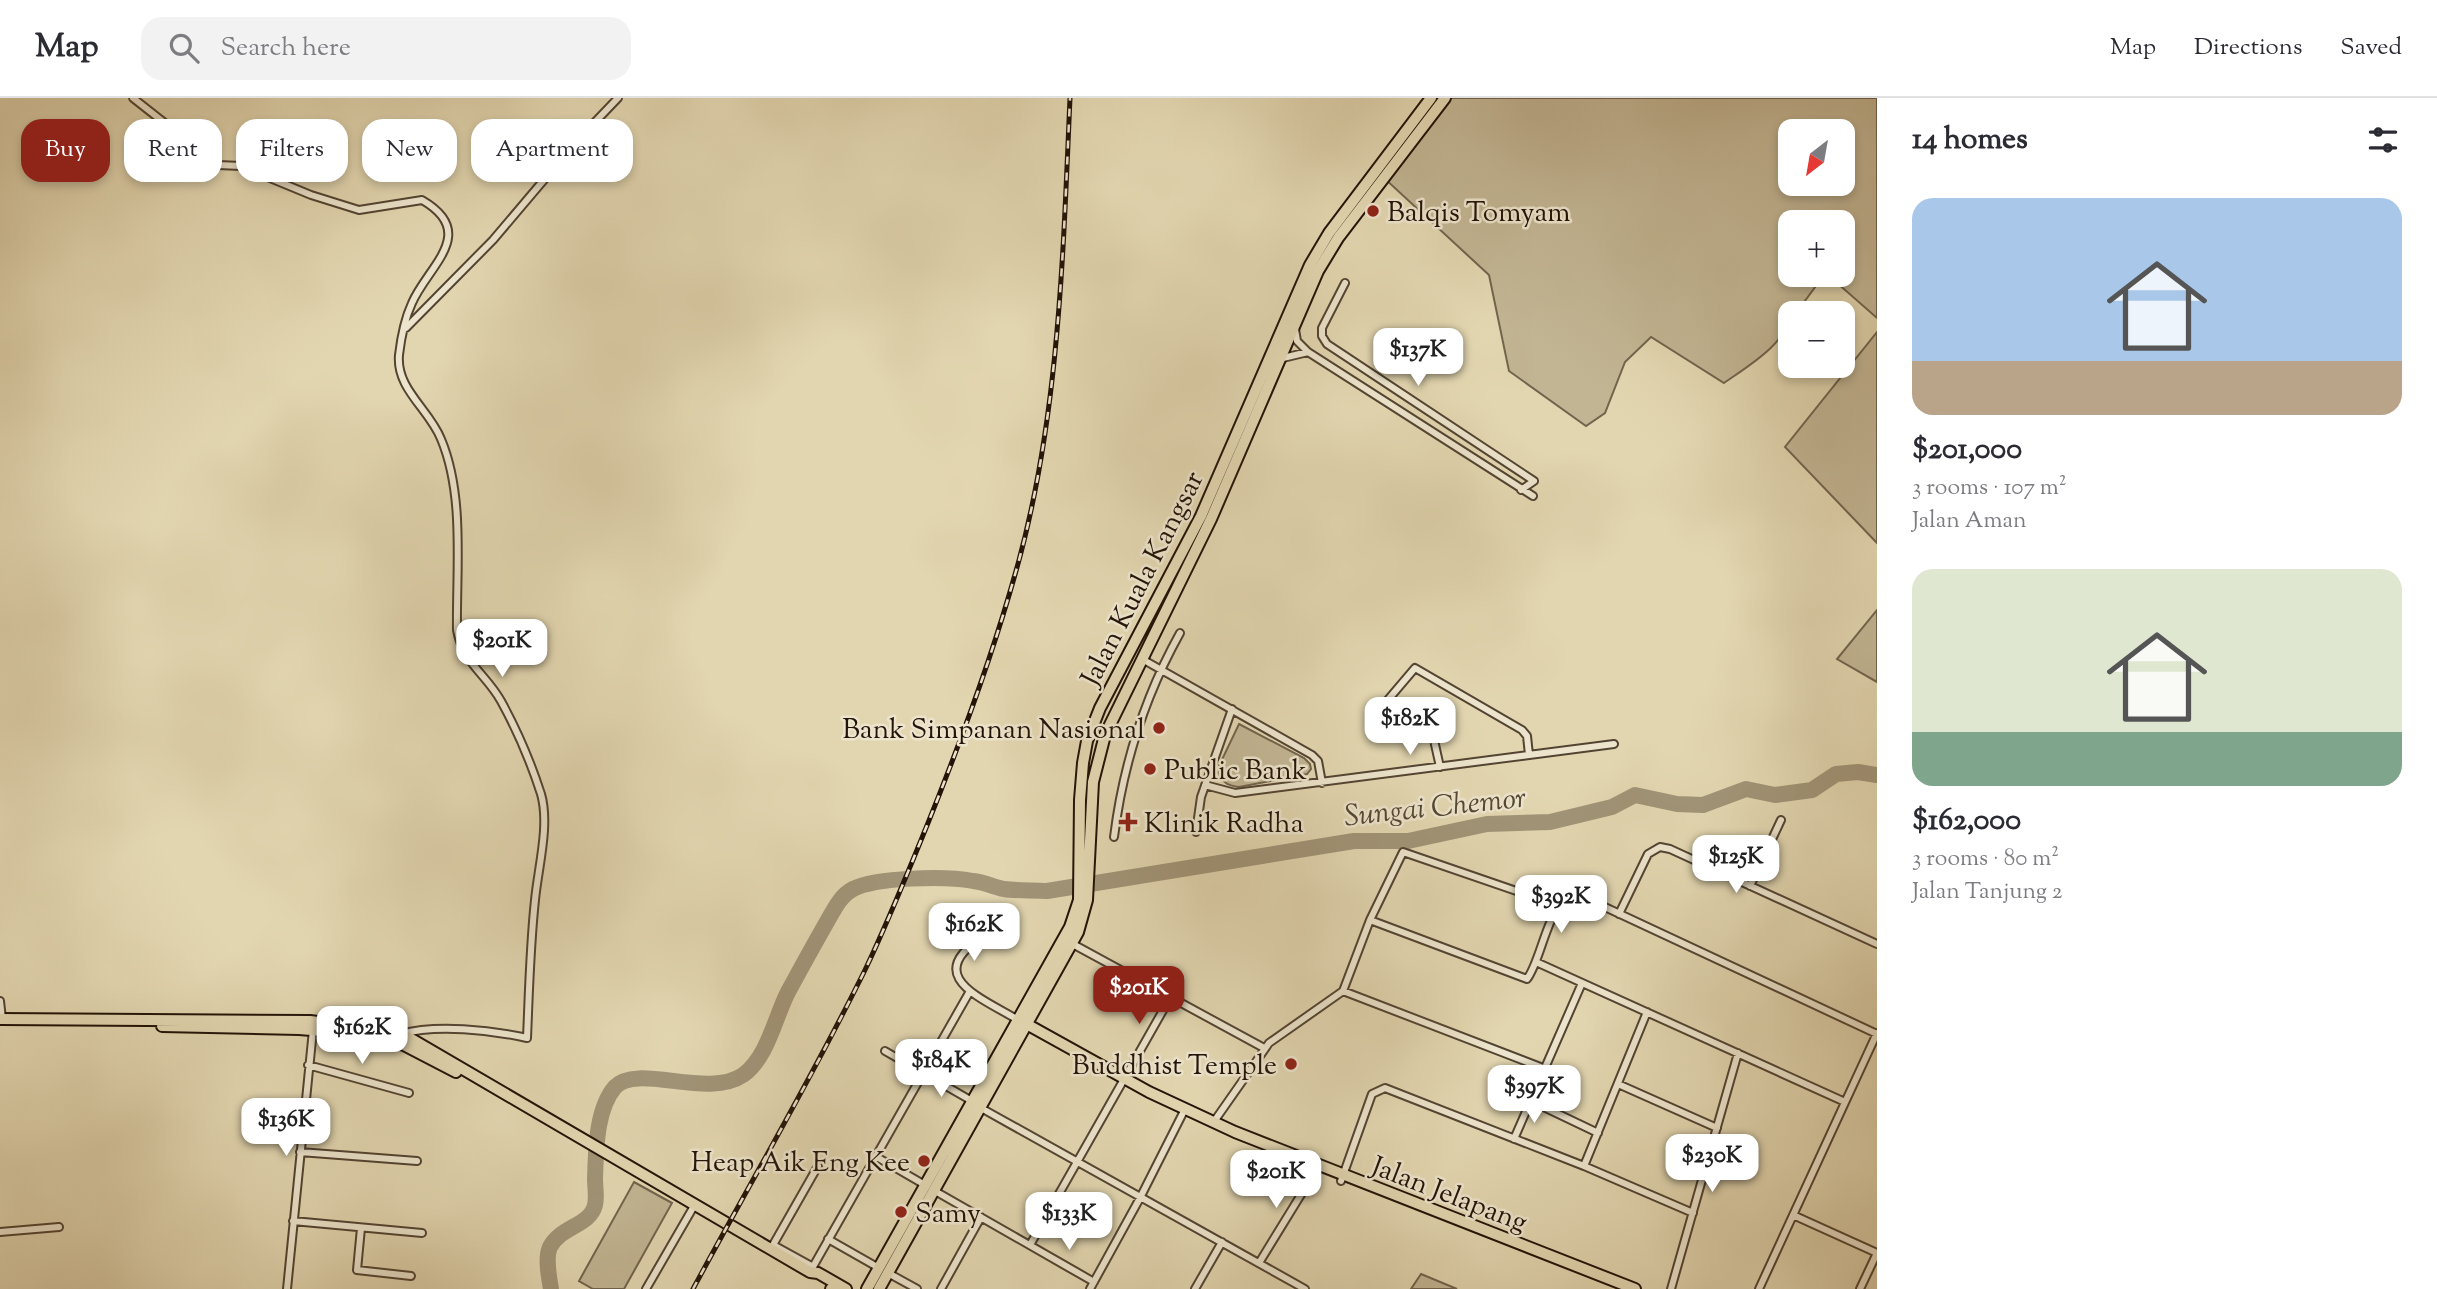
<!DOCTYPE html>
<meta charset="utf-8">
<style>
:root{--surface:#fff;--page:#f2f2f3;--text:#2b2b33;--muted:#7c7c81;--line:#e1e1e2;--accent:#8f2418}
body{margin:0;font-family:"Sorts Mill Goudy",serif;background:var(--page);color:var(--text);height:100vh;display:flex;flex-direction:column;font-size:26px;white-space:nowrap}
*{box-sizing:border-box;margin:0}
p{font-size:23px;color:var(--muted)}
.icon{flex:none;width:38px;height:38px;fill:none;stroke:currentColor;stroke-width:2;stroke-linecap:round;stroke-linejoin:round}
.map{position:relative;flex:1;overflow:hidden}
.panel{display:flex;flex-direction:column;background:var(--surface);width:560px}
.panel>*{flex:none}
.guide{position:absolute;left:21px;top:21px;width:665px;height:63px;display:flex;gap:14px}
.needle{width:46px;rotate:211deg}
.tools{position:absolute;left:1778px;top:21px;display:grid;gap:14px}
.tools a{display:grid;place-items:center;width:77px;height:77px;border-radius:14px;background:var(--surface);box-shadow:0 4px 10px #0003;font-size:35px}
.price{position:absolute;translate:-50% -60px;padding:0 16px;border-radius:14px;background:#fff;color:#222;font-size:23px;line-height:46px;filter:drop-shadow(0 2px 4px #0008)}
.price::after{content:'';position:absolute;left:50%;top:42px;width:21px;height:16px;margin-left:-10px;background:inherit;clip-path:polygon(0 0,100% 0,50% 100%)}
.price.current{background:var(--accent);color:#fff}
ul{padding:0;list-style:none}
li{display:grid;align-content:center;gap:14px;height:371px;padding:0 35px}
li span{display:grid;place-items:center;height:217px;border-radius:21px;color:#555}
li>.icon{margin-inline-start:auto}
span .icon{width:126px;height:126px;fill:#fffc;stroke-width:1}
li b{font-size:30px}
h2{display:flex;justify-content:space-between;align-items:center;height:84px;padding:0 35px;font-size:30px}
.pill{padding:0 24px;border-radius:21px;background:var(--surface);box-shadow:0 4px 10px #0003;font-size:24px;line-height:63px}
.pill.current{background:var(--accent);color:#fff}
header{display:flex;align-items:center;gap:42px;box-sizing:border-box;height:98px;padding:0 35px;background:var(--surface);border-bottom:2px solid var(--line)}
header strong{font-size:33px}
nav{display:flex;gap:38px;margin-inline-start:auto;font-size:24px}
.search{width:490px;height:63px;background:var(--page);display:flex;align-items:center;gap:18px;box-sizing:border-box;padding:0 24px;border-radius:21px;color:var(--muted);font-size:26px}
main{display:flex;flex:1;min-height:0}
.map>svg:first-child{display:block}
</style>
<header>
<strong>Map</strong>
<div class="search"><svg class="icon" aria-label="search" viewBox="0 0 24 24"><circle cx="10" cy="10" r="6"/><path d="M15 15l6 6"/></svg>Search here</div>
<nav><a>Map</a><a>Directions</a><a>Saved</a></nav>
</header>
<main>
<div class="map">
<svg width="1877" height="1191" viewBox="0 0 1877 1191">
<rect width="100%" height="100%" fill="#e2d6b0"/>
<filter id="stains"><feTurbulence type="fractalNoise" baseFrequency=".00286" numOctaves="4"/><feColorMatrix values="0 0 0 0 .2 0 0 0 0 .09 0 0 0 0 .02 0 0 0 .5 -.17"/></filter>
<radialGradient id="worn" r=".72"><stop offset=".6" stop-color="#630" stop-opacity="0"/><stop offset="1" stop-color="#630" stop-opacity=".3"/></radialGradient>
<path fill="#c2b593" stroke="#72644e" stroke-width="2" fill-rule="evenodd" d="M1445,0h432v220l-49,-43h15v-53h-53v53h34l-28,38h-6c0,29 -45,55 -66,70l-73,-46 -26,25 -20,51 -19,13 -77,-55 -20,-96 -105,-97zM1790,33h53v53h-53z
M1877,234v211l-92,-96z
M1877,512v72l-40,-23z
M1239,626l65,34 6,6 1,5 -4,5 -68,13c-12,-1 -18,-6 -22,-17z
M634,1084l38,21 -48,86h-31l-14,-8z
M1421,1176l36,15h-46z"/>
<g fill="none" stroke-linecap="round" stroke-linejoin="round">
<path stroke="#a19477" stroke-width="16" d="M551,1191c-2,-12 -6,-31 -1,-42 11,-21 40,-21 45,-42 2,-8 0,-18 0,-26 1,-29 1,-70 20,-92 22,-24 93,12 128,-12 25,-18 32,-58 45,-83 12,-22 24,-44 36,-65 8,-13 15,-31 29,-38 24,-12 93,-13 120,-8 11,1 21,6 31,8 14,2 29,1 43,2l307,-50h54l79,-17 63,-2 62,-15 23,-12 42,9 26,1 43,-16 29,6 37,-5 24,-16 22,-2 19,3"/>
<g stroke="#534432" stroke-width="10">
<path id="minor" d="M133,0l85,67 23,1 70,29 48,15 63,-10c57,33 6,66 -10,103 -7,15 -11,35 -13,52 -3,34 30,54 42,84 24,57 15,131 16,191 6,33 29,44 44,71 16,29 30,62 40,93 9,31 -3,74 -6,106 -5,46 -6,92 -8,138 -36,-8 -91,-14 -126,-4
M1345,185l-23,45v8l5,8 207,137 -13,9
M406,230l87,-88 83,-98 42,-44
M1295,231l2,12 11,11 225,144
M1283,260l25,-6
M1142,561l170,96 6,6 4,22
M1440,669l-6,-27 -53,-32 34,-40 107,62 5,6 2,19
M1205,687l30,8 379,-49
M1196,734l5,-35 31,-88
M1114,739c9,-72 31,-141 66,-204
M1750,788l31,-66
M1619,816l29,-60 12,-7 10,2 207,95
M1370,822l157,59c16,-21 21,-82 50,-85l300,140
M984,838c-64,40 -2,62 34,84
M1069,844l195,106
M1536,864l309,140
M1343,893l200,77
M0,903l2,18
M885,953l87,50
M308,967l101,28
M1618,986l99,44
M1529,1002l69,33
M981,1010l324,181
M1213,1025l56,-80 74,-52 27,-71 33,-68 154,53
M1514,1041l68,-156
M300,1054l117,9
M875,1058l50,29
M1584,1068l63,-154
M1341,1083l31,-87 13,-6 199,78 109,47
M935,1093l159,91
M1793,1117l84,38
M293,1123l129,12
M361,1130l-4,42 54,6
M0,1134l59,-5
M828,1141l51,29
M1030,1147l140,-247
M1259,1165l59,-96
M813,1169l-40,-22 45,-79
M810,1174l160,-281
M888,1175l29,16
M287,1191l26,-259
M646,1191l48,-83
M941,1191l40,-72
M1090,1191l50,-91 45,-89
M1195,1191l27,-47
M1671,1191l67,-236
M1759,1191l118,-256
M1860,1191l17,-36"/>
</g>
<g stroke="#231308" stroke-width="14">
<path id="primary" d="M0,921l310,2 67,8 31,8 402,235 8,1 28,16
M1021,923l128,71 86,40 400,157
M162,928l137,3 63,5 42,11 52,27"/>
</g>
<g stroke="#231308" stroke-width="14">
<path id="trunk" d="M831,1191h1
M867,1191l203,-362 9,-27 1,-100 3,-37 4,-22 13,-33 101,-192 109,-251 19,-32 102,-135
M879,1191l199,-357 9,-32 6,-118 12,-47 106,-216 107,-248 20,-33 107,-140"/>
</g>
<use href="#minor" stroke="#ece4cc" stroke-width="6"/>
<use href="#primary" stroke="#e2d6b0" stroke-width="10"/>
<use href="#trunk" stroke="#e2d6b0" stroke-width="10"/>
<g stroke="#231308" stroke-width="5">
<path id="rail" d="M693,1191c57,-106 119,-211 172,-319 23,-48 43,-98 63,-147 33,-82 64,-166 88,-252 43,-152 47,-315 54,-473"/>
</g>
<use href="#rail" stroke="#ece4cc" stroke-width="2.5" stroke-dasharray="8" stroke-linecap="butt"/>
</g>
<g fill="#8f2418" stroke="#ece4cc" stroke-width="2.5">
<circle cx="1373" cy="113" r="7"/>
<circle cx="1159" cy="630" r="7"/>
<circle cx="1150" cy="671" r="7"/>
<path d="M1124.5 713.5h7v7h7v7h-7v7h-7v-7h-7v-7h7z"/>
<circle cx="1291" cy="966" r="7"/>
<circle cx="924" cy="1063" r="7"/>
<circle cx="901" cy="1114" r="7"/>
</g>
<g text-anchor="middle" stroke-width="5" stroke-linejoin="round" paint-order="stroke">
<g font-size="28" fill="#231308" stroke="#ece4cc" text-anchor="start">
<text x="1387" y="123">Balqis Tomyam</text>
<text x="1145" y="640" text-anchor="end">Bank Simpanan Nasional</text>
<text x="1164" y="681">Public Bank</text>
<text x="1144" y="734">Klinik Radha</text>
<text x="1277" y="976" text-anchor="end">Buddhist Temple</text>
<text x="910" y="1073" text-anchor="end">Heap Aik Eng Kee</text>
<text x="915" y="1124">Samy</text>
</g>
<g font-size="28" fill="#231308" stroke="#ece4cc">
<text transform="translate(1141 480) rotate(-63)" y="10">Jalan Kuala Kangsar</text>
<text transform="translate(1450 1095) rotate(21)" y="10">Jalan Jelapang</text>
</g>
<g font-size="30" font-style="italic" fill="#554734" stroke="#ece4cc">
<text transform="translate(1435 708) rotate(-6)" y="10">Sungai Chemor</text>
</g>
</g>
<rect width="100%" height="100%" filter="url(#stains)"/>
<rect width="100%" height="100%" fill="url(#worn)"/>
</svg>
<div class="tools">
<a><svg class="needle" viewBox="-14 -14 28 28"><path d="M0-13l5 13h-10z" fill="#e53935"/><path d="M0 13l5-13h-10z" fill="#7c7c81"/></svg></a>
<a>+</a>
<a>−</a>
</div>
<b class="price" style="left:1418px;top:290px">$137K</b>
<b class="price" style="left:502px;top:581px">$201K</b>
<b class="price" style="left:1410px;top:659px">$182K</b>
<b class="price" style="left:1736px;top:797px">$125K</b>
<b class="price" style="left:1561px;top:837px">$392K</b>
<b class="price" style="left:974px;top:865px">$162K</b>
<b class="price current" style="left:1139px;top:928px">$201K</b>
<b class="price" style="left:362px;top:968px">$162K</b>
<b class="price" style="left:941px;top:1001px">$184K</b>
<b class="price" style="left:1534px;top:1027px">$397K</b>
<b class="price" style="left:286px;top:1060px">$136K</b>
<b class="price" style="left:1712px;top:1096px">$230K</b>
<b class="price" style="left:1276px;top:1112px">$201K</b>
<b class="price" style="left:1069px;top:1154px">$133K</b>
<div class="guide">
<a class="pill current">Buy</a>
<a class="pill">Rent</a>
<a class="pill">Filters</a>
<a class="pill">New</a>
<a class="pill">Apartment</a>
</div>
</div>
<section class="panel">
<h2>14 homes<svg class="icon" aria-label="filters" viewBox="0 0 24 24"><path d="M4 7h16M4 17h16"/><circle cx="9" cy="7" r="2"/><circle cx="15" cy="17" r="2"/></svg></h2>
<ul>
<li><span style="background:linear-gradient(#a9c7e8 75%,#b9a48a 0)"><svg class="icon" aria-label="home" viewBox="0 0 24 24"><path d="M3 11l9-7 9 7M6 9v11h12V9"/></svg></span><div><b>$201,000</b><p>3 rooms · 107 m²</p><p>Jalan Aman</p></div></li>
<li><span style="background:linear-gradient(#dfe7d0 75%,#7fa58c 0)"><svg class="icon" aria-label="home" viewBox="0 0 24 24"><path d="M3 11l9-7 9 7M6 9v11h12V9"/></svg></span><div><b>$162,000</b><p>3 rooms · 80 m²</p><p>Jalan Tanjung 2</p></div></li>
</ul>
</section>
</main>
